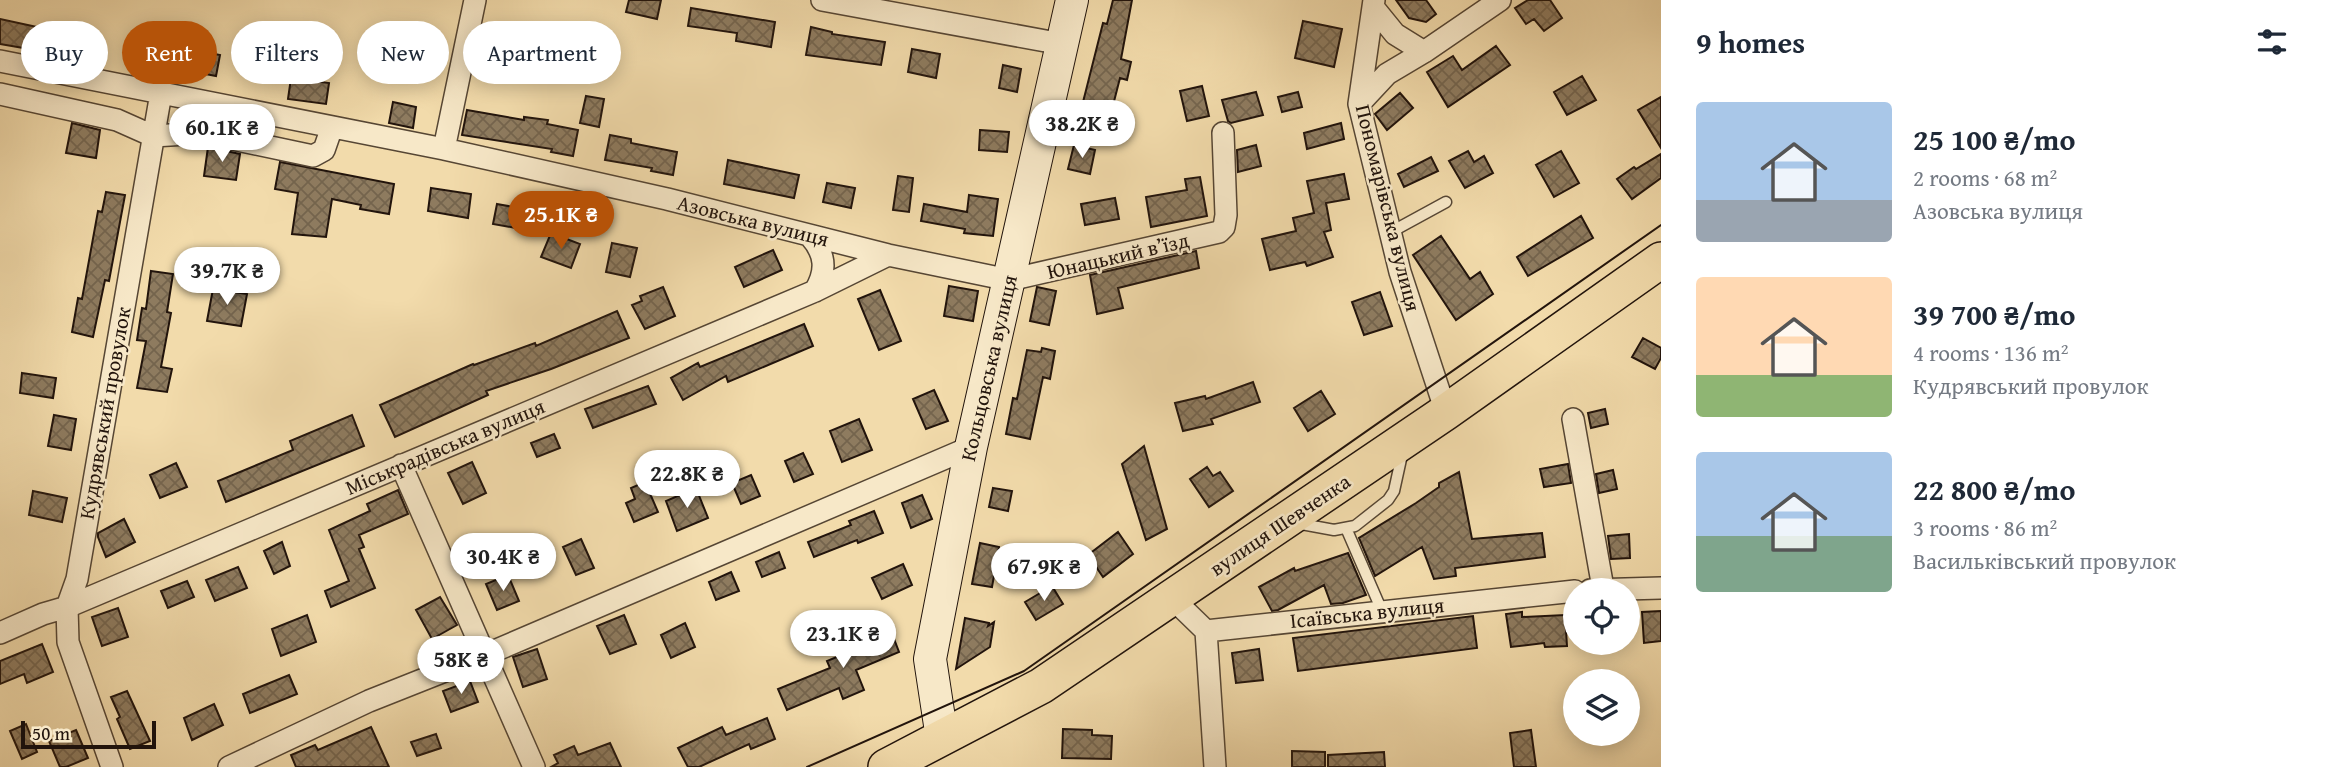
<!DOCTYPE html>
<meta charset="utf-8">
<style>
:root{--surface:#fff;--page:#f6f6f7;--text:#1f2937;--muted:#747a83;--accent:#b45309}
body{margin:0;font-family:"Gentium Book Plus",serif;background:var(--page);color:var(--text);height:100vh;display:flex;flex-direction:column;font-size:26px;white-space:nowrap}
*{box-sizing:border-box;margin:0}
p{font-size:23px;color:var(--muted)}
.icon{flex:none;width:38px;height:38px;fill:none;stroke:currentColor;stroke-width:2;stroke-linecap:round;stroke-linejoin:round}
.map{position:relative;flex:1;overflow:hidden}
.panel{display:flex;flex-direction:column;background:var(--surface);width:665px}
.panel>*{flex:none}
.hud{position:absolute;left:21px;top:21px;width:665px;height:63px;display:flex;gap:14px}
.tools{position:absolute;left:1563px;top:578px;display:grid;gap:14px}
.tools a{display:grid;place-items:center;width:77px;height:77px;border-radius:50%;background:var(--surface);box-shadow:0 4px 18px #0003;font-size:35px}
.scale{position:absolute;left:21px;bottom:18px;width:135px;box-sizing:border-box;padding-left:7px;border:4px solid #22140c;border-top:0;font-size:19px;line-height:24px;white-space:nowrap;color:#22140c;-webkit-text-stroke:5px #f7e8c8;paint-order:stroke}
.price{position:absolute;translate:-50% -60px;padding:0 16px;border-radius:24px;background:#fff;color:#222;font-size:23px;line-height:46px;filter:drop-shadow(0 2px 4px #0008)}
.price::after{content:'';position:absolute;left:50%;top:42px;width:21px;height:16px;margin-left:-10px;background:inherit;clip-path:polygon(0 0,100% 0,50% 100%)}
.price.active{background:var(--accent);color:#fff}
ul{padding:0;list-style:none}
li{display:flex;align-items:center;gap:21px;height:175px;padding:0 35px}
li span{display:grid;place-items:center;flex:none;width:196px;height:140px;border-radius:7px;color:#555}
li>.icon{margin-inline-start:auto}
span .icon{width:84px;height:84px;fill:#fffc;stroke-width:1}
li b{font-size:30px}
h2{display:flex;justify-content:space-between;align-items:center;height:84px;padding:0 35px;font-size:30px}
.pill{padding:0 24px;border-radius:32px;background:var(--surface);box-shadow:0 4px 18px #0003;font-size:24px;line-height:63px}
.pill.active{background:var(--accent);color:#fff}
main{display:flex;flex:1;min-height:0}
.map>svg:first-child{display:block}
</style>
<main>
<div class="map">
<svg width="1661" height="767" viewBox="0 0 1661 767">
<defs>
<pattern id="building-cross-hatch" width="8" height="8" patternUnits="userSpaceOnUse" patternTransform="scale(1.75)"><rect width="8" height="8" fill="#8e7b5f"/><path d="M0 0l8 8M0 8l8-8" fill="none" stroke="#74644d"/></pattern>
</defs>
<rect width="100%" height="100%" fill="#f2dbab"/>
<filter id="stains"><feTurbulence type="fractalNoise" baseFrequency=".00286" numOctaves="4"/><feColorMatrix values="0 0 0 0 .2 0 0 0 0 .09 0 0 0 0 .02 0 0 0 .5 -.17"/></filter>
<radialGradient id="worn" r=".72"><stop offset=".6" stop-color="#630" stop-opacity="0"/><stop offset="1" stop-color="#630" stop-opacity=".3"/></radialGradient>
<path fill="url(#building-cross-hatch)" stroke="#22140c" stroke-width="2" d="M629,0h32l-4,19 -31,-7z
M1113,0h19l-11,59 10,3 -4,18 -7,-2 -10,39 -29,-7 22,-87 4,1z
M1396,0h30l10,14 -10,8 -17,-4z
M1528,0h22l12,18 -18,13 -10,-12 -8,5 -11,-16z
M691,8l84,14 -4,25 -35,-6 1,-8 -49,-7z
M0,19l74,16 -4,21 -70,-12z
M1303,21l39,8 -8,38 -39,-9z
M497,27l33,5 -3,20 -34,-4z
M811,27l21,5v2l53,8 -4,23 -75,-10z
M1496,46l14,19 -62,42 -21,-35 26,-16 9,14z
M143,47l49,10 2,-7 26,5 -4,21 -46,-9 -2,9 -29,-6z
M912,49l28,5 -4,24 -28,-6z
M1003,65l18,4 -4,23 -18,-4z
M1582,76l14,24 -29,15 -13,-23z
M291,78l38,5 -3,21 -38,-5z
M1202,86l7,30 -22,5 -7,-30z
M1256,92l7,23 -32,8 -3,-2 -6,-21z
M1298,92l4,15 -20,5 -4,-15z
M1400,93l13,15 -26,22 -12,-16z
M586,96l18,3 -5,28 -19,-4z
M1661,97v51l-23,-38z
M393,102l23,5 -3,21 -24,-5z
M467,110l57,10v-3l24,3 -1,4 31,6 -5,26 -22,-4 1,-3 -90,-14z
M72,123l28,7 -4,28 -30,-5z
M1341,123l3,16 -37,10 -3,-16z
M980,130l29,2 -2,20 -28,-2z
M610,135l21,4v4l46,9 -4,23 -22,-4 1,-3 -47,-8z
M1074,145l21,5 -5,24 -22,-5z
M1256,145l5,21 -23,6 -1,-22z
M208,147l32,7 -4,26 -32,-4z
M1468,151l6,11 10,-6 9,17 -28,15 -16,-27z
M1561,151l18,32 -25,14 -18,-32z
M1661,154v24l-29,21 -15,-20 17,-12 2,2z
M1431,157l7,14 -34,16 -6,-13z
M728,160l71,15 -5,23 -70,-14z
M280,162l114,22 -5,30 -29,-5 1,-4 -29,-6 -6,38 -34,-3 6,-41 -23,-4z
M1344,174l5,25 -23,4 5,27 -7,2 9,25 -26,9 -2,-4 -35,8 -8,-31 34,-8 -3,-13 21,-5 -7,-32z
M898,176l15,2 -4,34 -16,-2z
M1200,177l7,39 -56,11 -5,-30 41,-7 -2,-11z
M827,183l28,5 -4,20 -28,-6z
M431,188l40,6 -3,24 -40,-7z
M106,192l19,3 -16,86 -4,-1 -12,57 -21,-5 6,-34 4,1 16,-88 4,1z
M969,195l29,4 -5,37 -29,-3 1,-4 -44,-8 3,-17 43,8z
M1115,198l4,21 -34,6 -4,-21z
M497,204l22,4 -3,20 -23,-4z
M1581,216l12,22 -65,38 -11,-19z
M551,233l29,11 -9,24 -30,-11z
M1441,236l29,43 10,-7 13,22 -37,26 -43,-65z
M612,243l25,5 -7,29 -24,-5z
M773,250l9,20 -38,17 -9,-20z
M1196,251l3,17 -81,20 5,20 -26,6 -7,-39z
M151,271l22,3 -6,38 4,1 -10,54 11,2 -5,23 -30,-4 9,-47 -9,-1 5,-32 4,1z
M949,286l29,5 -5,30 -29,-5z
M663,287l12,29 -30,13 -13,-24 10,-4 -2,-5z
M1037,287l19,4 -7,34 -19,-4z
M213,289l34,5 -6,32 -34,-5z
M880,290l21,51 -22,9 -21,-51z
M1380,292l12,34 -28,9 -12,-33z
M617,311l12,27 -78,31 -65,22 2,4 -93,42 -15,-32 93,-41 1,1 61,-22 1,3z
M804,324l9,22 -85,36 -2,-6 -43,24 -12,-22 27,-15 2,4z
M1643,338l18,10v10l-6,11 -23,-12z
M1042,348l13,3 -5,28 -7,-2 -13,62 -24,-5 7,-36 4,1 10,-49 14,2z
M22,373l34,5 -3,20 -33,-5z
M1253,382l7,20 -49,17 2,5 -30,7 -8,-28 30,-7 1,3z
M648,386l8,18 -63,24 -8,-19z
M934,390l14,31 -22,8 -13,-30z
M1321,391l14,23 -27,17 -14,-23z
M1605,409l3,15 -17,4 -3,-15z
M54,415l22,4 -5,31 -23,-4z
M352,415l12,31 -138,56 -8,-21 75,-31 -3,-9z
M859,419l13,31 -30,12 -12,-31z
M554,434l6,14 -23,9 -6,-14z
M1144,446l23,83 -21,11 -24,-76z
M803,453l10,21 -19,8 -9,-21z
M472,462l14,31 -23,11 -15,-31z
M176,463l11,24 -27,11 -10,-23z
M1568,464l3,19 -27,4 -4,-18z
M1207,467l6,9 7,-4 13,19 -24,16 -19,-28z
M1613,470l4,19 -18,4 -3,-19z
M1459,472l13,67 70,-6 3,24 -90,11 1,8 -22,3 -12,-32 -47,29 -16,-38 57,-35 23,-16v-4z
M751,475l9,21 -19,8 -9,-21z
M645,482l13,30 -24,10 -8,-19 9,-4 -4,-11z
M696,488l12,30 -31,13 -11,-30z
M993,488l19,3 -4,20 -19,-4z
M398,490l10,24 -49,21 5,12 -5,2 16,39 -44,19 -6,-16 24,-10 -20,-51 41,-19 -3,-7z
M33,491l34,7 -5,24 -33,-7z
M922,495l10,24 -21,9 -9,-25z
M874,511l9,22 -25,10 -1,-3 -43,17 -6,-15 43,-17 -2,-4z
M124,519l11,23 -29,15 -8,-20v-4z
M1118,532l15,22 -30,23 -15,-22z
M1629,534l1,24 -19,1 -3,-23z
M581,539l13,29 -18,7 -13,-28z
M282,542l8,24 -16,8 -10,-23z
M980,543l19,4 -7,40 -20,-3z
M779,552l6,16 -23,9 -6,-15z
M1348,553l18,42 -23,8 -12,1 -7,-19 -46,25 -6,1 -13,-24 35,-19 1,3z
M903,564l9,21 -30,14 -10,-21z
M238,567l9,21 -32,13 -9,-21z
M731,572l8,19 -23,9 -7,-18z
M508,575l11,26 -22,9 -11,-26z
M187,581l7,16 -26,11 -7,-17z
M1052,586l11,18 -27,16 -11,-18z
M440,597l17,28 -25,14 -16,-29z
M118,608l10,29 -26,9 -10,-29z
M1661,611v30l-17,2 -2,-31z
M1522,612v5l43,-2 2,31 -22,1 -1,-4 -33,4 -5,-33z
M307,615l9,27 -35,14 -9,-27z
M624,615l12,29 -26,10 -13,-28z
M1473,616l4,32 -179,23 -5,-33z
M886,618l13,34 -43,18 8,20 -21,9 -4,-11 -52,22 -9,-21 52,-21 -3,-7 39,-16 -2,-5 10,-4 -4,-12z
M965,618l24,5 -1,3 6,-4 -4,25 -34,22z
M685,623l10,24 -24,11 -10,-23z
M42,644l11,28 -26,11 -3,-9 -24,10v-23z
M537,649l10,30 -24,8 -10,-30z
M1259,649l4,31 -27,3 -4,-30z
M289,675l8,19 -47,19 -7,-19z
M470,681l8,21 -27,10 -8,-21z
M127,691l23,50 -20,8 -13,-30 3,-2 -9,-20z
M214,704l9,21 -31,15 -8,-22z
M767,718l8,21 -24,10 -2,-5 -50,23h-11l-10,-19 44,-21 4,8z
M26,724l11,28 -15,7 -12,-28z
M371,727l18,40h-93l-5,-12 24,-10 3,5z
M1063,729l29,1v5l20,1 -1,23 -49,-1z
M76,730l12,28 -22,9h-6l-11,-26z
M1531,730l5,37h-22l-4,-34z
M436,734l5,14 -24,8 -6,-14z
M610,743l11,24h-70l7,-4 -4,-8 20,-9 4,9z
M1292,751l33,1v15h-33z
M1384,752l1,15h-57v-12z"/>
<g fill="none" stroke-linecap="round" stroke-linejoin="round">
<g stroke="#564634" stroke-width="13">
<path id="lane" d="M1391,232l55,-30
M1296,523l38,7 21,-4 33,-26 6,-9 9,-41
M1346,528l36,83"/>
</g>
<g stroke="#564634" stroke-width="24">
<path id="street" d="M822,0l240,44
M1374,0l-15,104 41,168 46,140
M1373,7l22,27 29,18
M0,61l444,88 223,50 221,56 121,25 210,-48 5,-5 2,-12 -3,-82
M0,94l117,26 36,16 51,-3 109,23 11,-6 8,-23
M1359,104l28,-30 37,-22 76,-52
M444,149l31,-149
M810,236c16,18 17,35 5,55
M1573,419l30,169
M401,465l133,302
M1590,590l71,-2
M1172,598l34,33 369,-40
M1206,631l9,136
M0,633l43,-19 24,-7 748,-316 73,-36
M112,767l-44,-125 -1,-35 10,-28 84,-486
M229,767l140,-66 116,-46 486,-208"/>
</g>
<g stroke="#22140c" stroke-width="34">
<path id="secondary" d="M942,738l-12,-79 41,-212 101,-447"/>
</g>
<g stroke="#22140c" stroke-width="38">
<path id="primary" d="M886,767l155,-81 405,-274 215,-152"/>
</g>
<use href="#lane" stroke="#f7e8c8" stroke-width="10"/>
<use href="#street" stroke="#f7e8c8" stroke-width="21"/>
<use href="#secondary" stroke="#f7e8c8" stroke-width="32"/>
<use href="#primary" stroke="#f2dbab" stroke-width="35"/>
<path stroke="#22140c" stroke-width="2" d="M807,767l217,-96 637,-446"/>
</g>
<g text-anchor="middle" stroke-width="5" stroke-linejoin="round" paint-order="stroke">
<g font-size="21" fill="#22140c" stroke="#f7e8c8">
<text transform="translate(1388 208) rotate(76)" y="7">Пономарівська вулиця</text>
<text transform="translate(753 221) rotate(14)" y="7">Азовська вулиця</text>
<text transform="translate(1118 256) rotate(-13)" y="7">Юнацький в’їзд</text>
<text transform="translate(989 368) rotate(-77)" y="7">Кольцовська вулиця</text>
<text transform="translate(105 413) rotate(-80)" y="7">Кудрявський провулок</text>
<text transform="translate(445 447) rotate(-23)" y="7">Міськрадівська вулиця</text>
<text transform="translate(1280 525) rotate(-34)" y="7">вулиця Шевченка</text>
<text transform="translate(1367 613) rotate(-6)" y="7">Ісаївська вулиця</text>
</g>
</g>
<rect width="100%" height="100%" filter="url(#stains)"/>
<rect width="100%" height="100%" fill="url(#worn)"/>
</svg>
<div class="tools">
<a><svg class="icon" aria-label="locate" viewBox="0 0 24 24"><circle cx="12" cy="12" r="6"/><path d="M12 2v4M12 18v4M2 12h4M18 12h4"/></svg></a>
<a><svg class="icon" aria-label="layers" viewBox="0 0 24 24"><path d="M12 4l9 5-9 5-9-5zM3 14l9 5 9-5"/></svg></a>
</div>
<div class="scale">50 m</div>
<b class="price" style="left:1082px;top:160px">38.2K ₴</b>
<b class="price" style="left:222px;top:164px">60.1K ₴</b>
<b class="price active" style="left:561px;top:251px">25.1K ₴</b>
<b class="price" style="left:227px;top:307px">39.7K ₴</b>
<b class="price" style="left:687px;top:510px">22.8K ₴</b>
<b class="price" style="left:503px;top:593px">30.4K ₴</b>
<b class="price" style="left:1044px;top:603px">67.9K ₴</b>
<b class="price" style="left:843px;top:670px">23.1K ₴</b>
<b class="price" style="left:461px;top:696px">58K ₴</b>
<div class="hud">
<a class="pill">Buy</a>
<a class="pill active">Rent</a>
<a class="pill">Filters</a>
<a class="pill">New</a>
<a class="pill">Apartment</a>
</div>
</div>
<section class="panel">
<h2>9 homes<svg class="icon" aria-label="filters" viewBox="0 0 24 24"><path d="M4 7h16M4 17h16"/><circle cx="9" cy="7" r="2"/><circle cx="15" cy="17" r="2"/></svg></h2>
<ul>
<li><span style="background:linear-gradient(#a9c7e8 70%,#9aa5b1 0)"><svg class="icon" aria-label="home" viewBox="0 0 24 24"><path d="M3 11l9-7 9 7M6 9v11h12V9"/></svg></span><div><b>25 100 ₴/mo</b><p>2 rooms · 68 m²</p><p>Азовська вулиця</p></div></li>
<li><span style="background:linear-gradient(#ffd9b3 70%,#8fb573 0)"><svg class="icon" aria-label="home" viewBox="0 0 24 24"><path d="M3 11l9-7 9 7M6 9v11h12V9"/></svg></span><div><b>39 700 ₴/mo</b><p>4 rooms · 136 m²</p><p>Кудрявський провулок</p></div></li>
<li><span style="background:linear-gradient(#a9c7e8 60%,#7fa58c 0)"><svg class="icon" aria-label="home" viewBox="0 0 24 24"><path d="M3 11l9-7 9 7M6 9v11h12V9"/></svg></span><div><b>22 800 ₴/mo</b><p>3 rooms · 86 m²</p><p>Васильківський провулок</p></div></li>
</ul>
</section>
</main>
